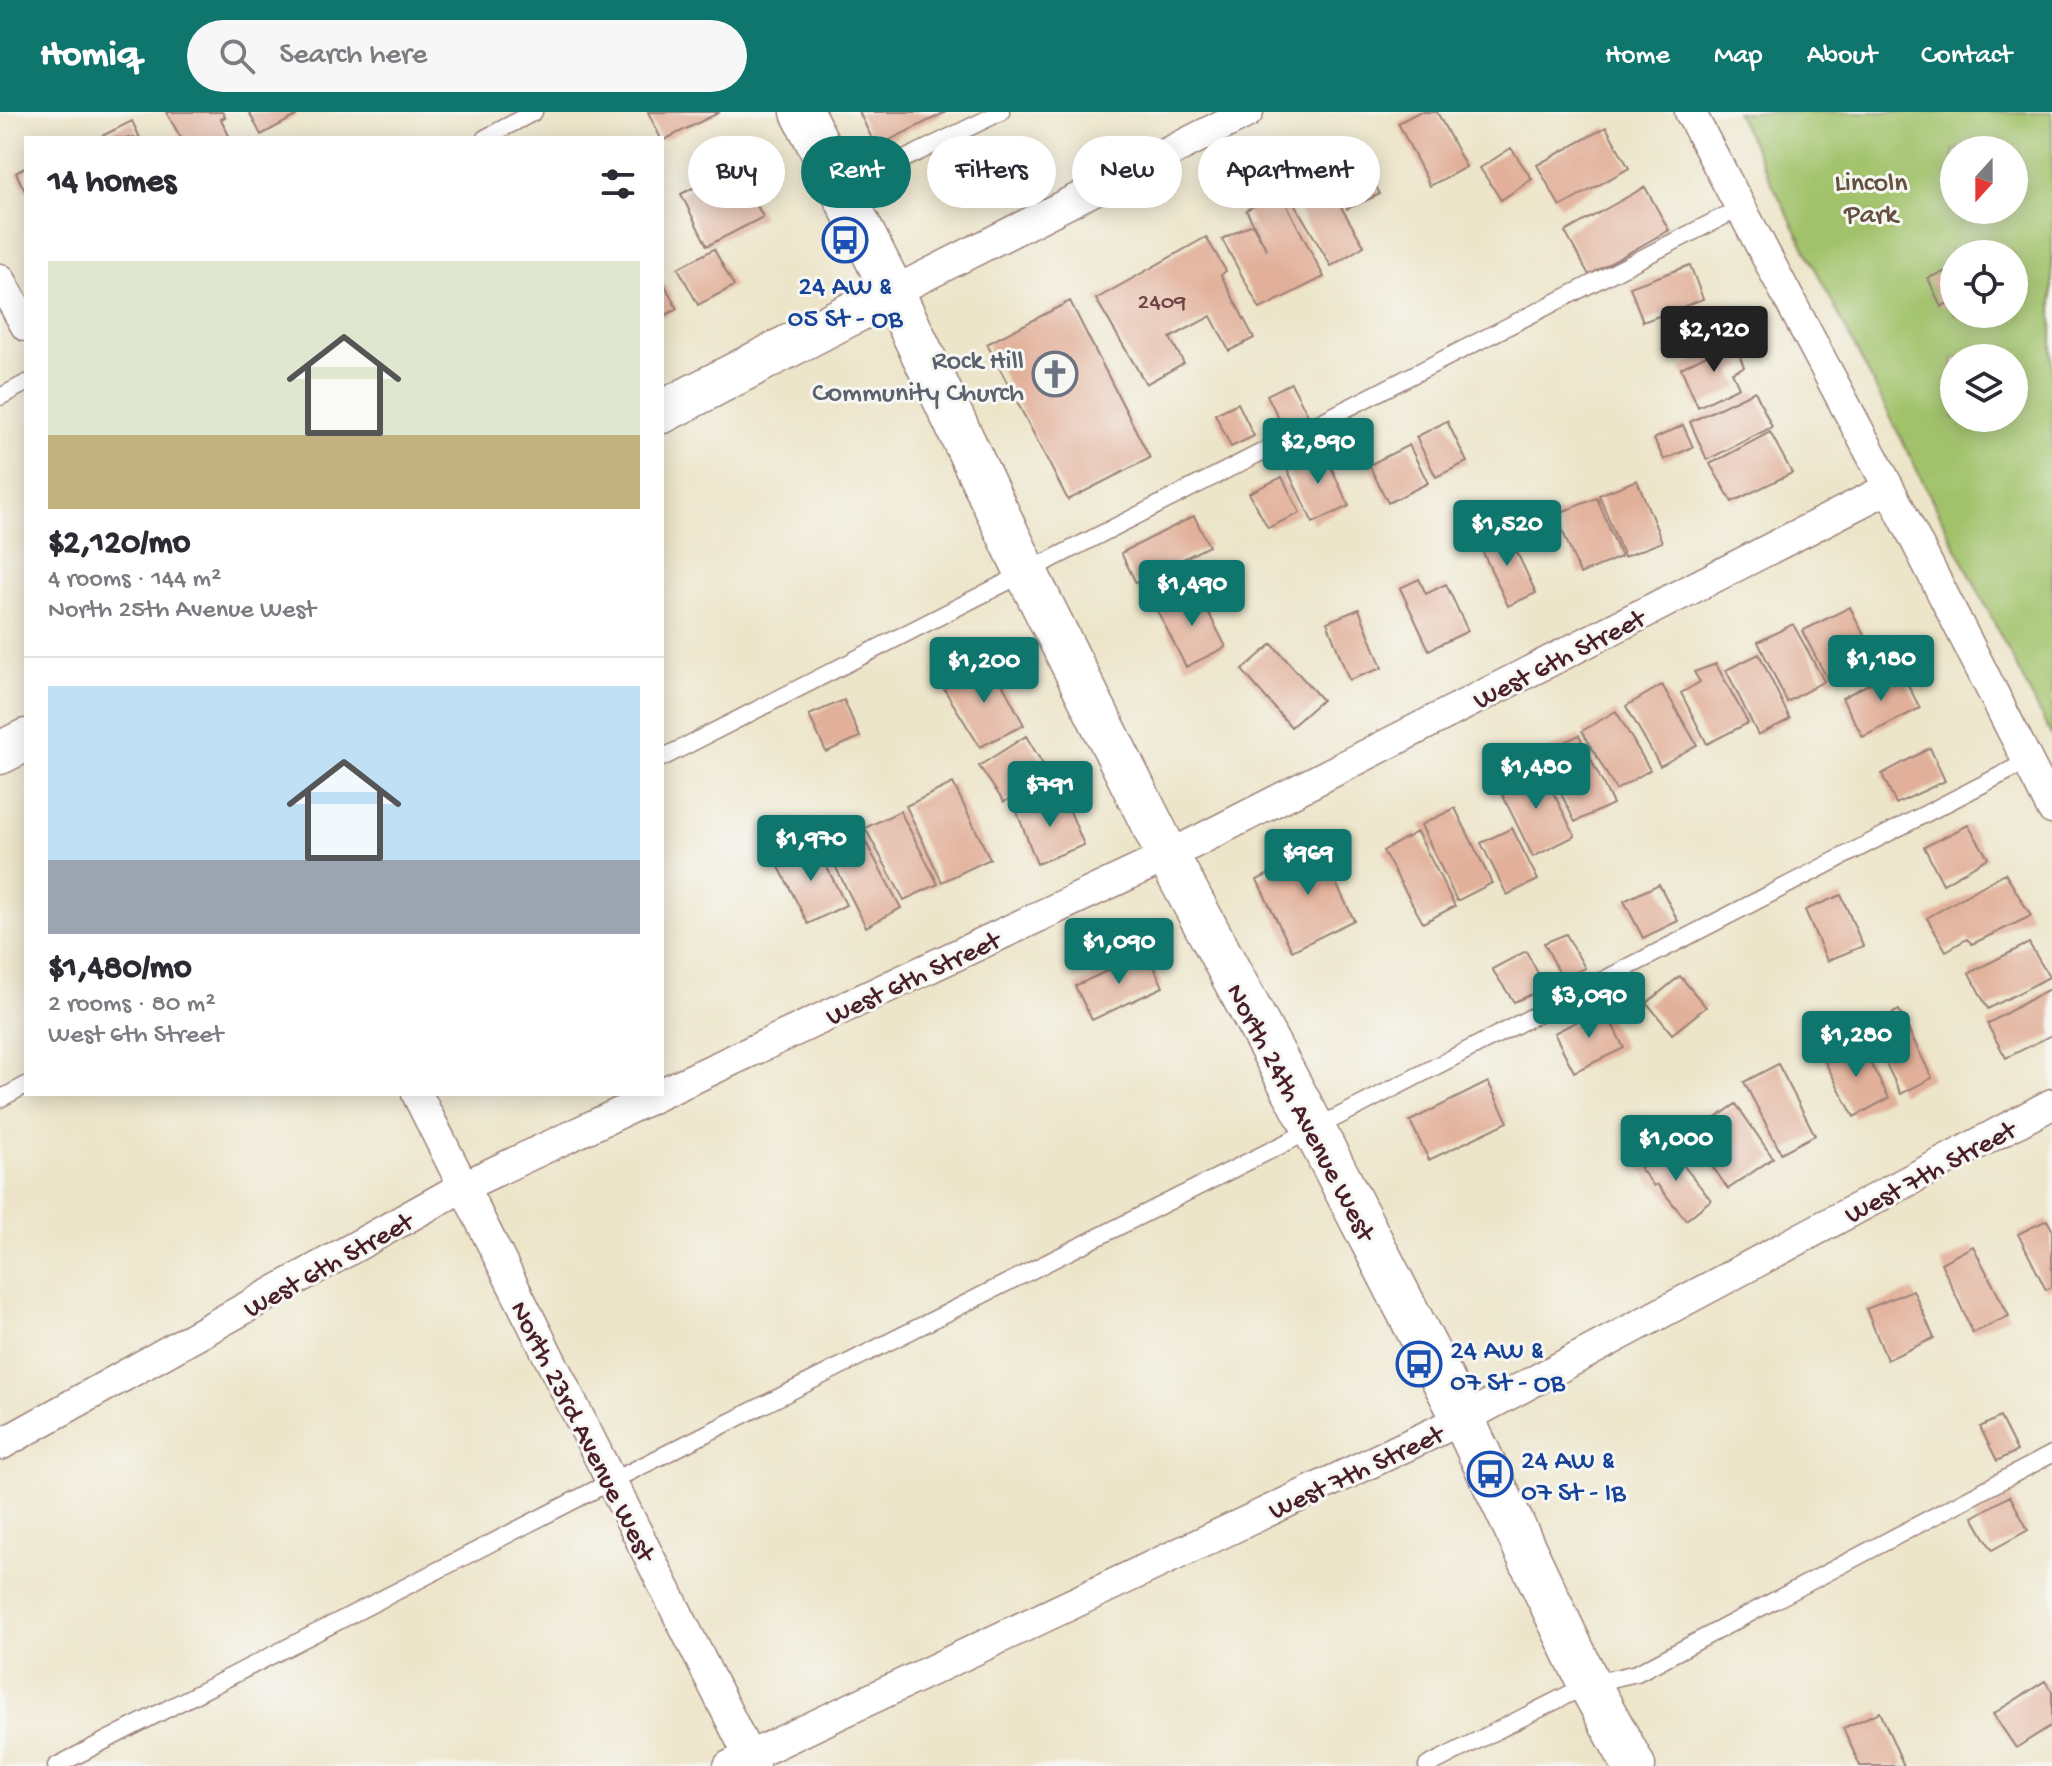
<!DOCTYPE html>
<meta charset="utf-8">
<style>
:root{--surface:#fff;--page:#f7f7f7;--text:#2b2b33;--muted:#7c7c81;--line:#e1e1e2;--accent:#0f766e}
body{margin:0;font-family:"Gochi Hand",sans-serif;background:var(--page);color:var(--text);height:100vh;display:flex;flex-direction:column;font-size:30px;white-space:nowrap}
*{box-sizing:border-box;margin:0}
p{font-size:26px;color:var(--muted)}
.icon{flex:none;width:44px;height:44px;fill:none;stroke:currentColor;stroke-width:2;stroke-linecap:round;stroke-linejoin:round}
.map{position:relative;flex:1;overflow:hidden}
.side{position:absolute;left:24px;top:24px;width:640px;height:960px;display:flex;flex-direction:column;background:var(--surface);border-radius:0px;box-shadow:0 4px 20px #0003}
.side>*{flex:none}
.banner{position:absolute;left:688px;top:24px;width:760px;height:72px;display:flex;gap:16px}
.needle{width:52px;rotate:201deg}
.tools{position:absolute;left:1940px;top:24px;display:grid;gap:16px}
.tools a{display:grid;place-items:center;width:88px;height:88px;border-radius:50%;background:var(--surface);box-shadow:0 4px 20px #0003;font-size:40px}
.price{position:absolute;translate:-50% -68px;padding:0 18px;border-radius:8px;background:var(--accent);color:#fff;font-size:26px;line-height:52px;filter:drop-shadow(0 2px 4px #0008)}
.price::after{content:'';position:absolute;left:50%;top:48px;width:24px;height:18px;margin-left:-12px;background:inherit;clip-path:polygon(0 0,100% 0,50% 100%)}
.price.active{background:#222;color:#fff}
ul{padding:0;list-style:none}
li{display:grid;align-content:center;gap:16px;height:424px;padding:0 24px}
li+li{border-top:2px solid var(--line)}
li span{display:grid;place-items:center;height:248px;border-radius:0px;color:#555}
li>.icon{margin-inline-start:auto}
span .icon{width:144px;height:144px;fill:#fffc;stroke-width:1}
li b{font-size:34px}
h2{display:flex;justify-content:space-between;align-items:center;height:96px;padding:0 24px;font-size:34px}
.chip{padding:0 28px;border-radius:36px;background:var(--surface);box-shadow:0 4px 20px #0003;font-size:28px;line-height:72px}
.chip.active{background:var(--accent);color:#fff}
header{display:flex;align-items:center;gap:48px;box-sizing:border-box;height:112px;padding:0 40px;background:var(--accent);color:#fff}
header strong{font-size:38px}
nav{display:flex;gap:44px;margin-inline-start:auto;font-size:28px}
.search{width:560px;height:72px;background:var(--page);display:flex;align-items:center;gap:20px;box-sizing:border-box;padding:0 28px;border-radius:44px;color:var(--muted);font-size:30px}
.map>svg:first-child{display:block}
</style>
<header>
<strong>Homiq</strong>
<div class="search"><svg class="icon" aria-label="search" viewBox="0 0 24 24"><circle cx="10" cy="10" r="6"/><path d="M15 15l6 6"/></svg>Search here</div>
<nav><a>Home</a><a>Map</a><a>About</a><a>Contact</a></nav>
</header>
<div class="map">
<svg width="2052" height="1654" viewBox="0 0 2052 1654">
<rect width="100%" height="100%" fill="#f6f6f2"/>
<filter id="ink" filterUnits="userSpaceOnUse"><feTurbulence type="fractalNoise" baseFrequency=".0125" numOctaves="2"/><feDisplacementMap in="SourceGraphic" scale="16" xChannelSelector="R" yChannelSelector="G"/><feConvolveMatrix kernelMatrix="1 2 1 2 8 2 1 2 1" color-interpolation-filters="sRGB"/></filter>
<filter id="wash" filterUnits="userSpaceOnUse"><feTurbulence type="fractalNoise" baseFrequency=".006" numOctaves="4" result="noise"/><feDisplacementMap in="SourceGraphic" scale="32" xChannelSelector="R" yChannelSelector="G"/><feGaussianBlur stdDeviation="1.8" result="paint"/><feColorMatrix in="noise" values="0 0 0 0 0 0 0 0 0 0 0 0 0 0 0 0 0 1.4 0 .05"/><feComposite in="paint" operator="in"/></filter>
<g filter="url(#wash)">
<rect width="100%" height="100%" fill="#ede5c9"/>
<path fill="#a1c26b" stroke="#76704b" stroke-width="2" fill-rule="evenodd" d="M1736,0h316v625zM1954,38h60v60h-60zM1954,142h60v60h-60zM1954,246h60v60h-60z"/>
<g id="blocks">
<path fill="#e2b09a" d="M166,0h56l3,5 -4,2 9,19h-49z
M249,0h45l2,4 -35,19z
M648,0h72l-58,29z
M859,0h87l-70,35z
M1419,0h18l29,55 -36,19 -32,-63z
M132,9l8,17h-42z
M1606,15l23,41 -69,39 -23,-42z
M1511,36l21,31 -31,21 -21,-32z
M1361,46l19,36 -33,15 -17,-34z
M736,54l27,51 -56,29 -26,-52z
M26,55v26l-10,-20z
M1319,58l45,76 -33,20 -41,-70 28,-16 -4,-7z
M1645,75l24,43 -80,45 -24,-43z
M1280,80l44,85 -64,32 -38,-70 30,-15 15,26 -21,-40z
M1206,125l20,34 -5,4 33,63 -25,13 -18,-35 -41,22 14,25 -38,21 -50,-85z
M714,137l20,37 -36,19 -20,-37z
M1690,153l13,34 -60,23 -13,-35z
M1954,156v32l-13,7 -13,-29z
M662,167l15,30 -15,8z
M1070,189l80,157 -82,42 -81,-156z
M1734,229l10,26 -12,5 7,15 -41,20 -17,-39z
M1291,271l17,32 -25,12 -16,-32z
M1755,279l17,36 -65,33 -17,-38z
M1238,291l16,33 -23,11 -16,-33z
M1447,309l20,41 -31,15 -20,-40z
M1683,313l10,22 -29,13 -10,-21z
M1770,320l22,41 -60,29 -22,-38z
M1409,333l19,38 -40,20 -19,-38z
M1323,338l26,56 -36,17 -27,-56z
M1282,365l18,36 -32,15 -19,-35z
M1637,368l25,62 -38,15 -25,-62z
M1597,386l24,59 -41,17 -24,-60z
M1194,404l15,30 -73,37 -15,-30z
M1506,417l30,64 -28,13 -30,-64z
M1419,467l7,15 20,-10 22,47 -39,19 -29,-62z
M1197,478l29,57 -40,20 -29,-57z
M1850,495l25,51 -46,24 -27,-51z
M1359,497l23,59 -33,12 -22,-58z
M1793,512l31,57 -37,21 -29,-60z
M1272,532l50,56 -31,27 -49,-57z
M1759,542l31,65 -32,16 -32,-65z
M990,549l34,64 -44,22 -36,-58z
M1716,552l32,59 -41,21 -26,-51 19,-11 -6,-10z
M1899,556l21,40 -57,29 -21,-39z
M1662,573l35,60 -37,21 -34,-60z
M844,588l16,37 -34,15 -17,-37z
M1616,599l34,59 -34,20 -34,-59z
M1579,623l34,69 -38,18 -34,-69z
M1026,624l24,40 -46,26 -25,-36z
M1930,636l15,33 -49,23 -14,-30z
M1540,654l35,70 -42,21 -35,-71z
M953,671l37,76 -48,23 -36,-76z
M1063,682l21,51 -47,19 -20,-52z
M1455,696l37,75 -35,18 -36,-76z
M900,699l38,73 -34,16 -39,-72z
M1968,713l20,33 -45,26 -19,-37z
M1512,716l26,52 -31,15 -26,-52z
M1417,720l38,74 -32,17 -40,-72z
M864,727l37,69 -35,19 -35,-69z
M814,730l32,63 -38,19 -32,-63z
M1334,731l14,29 -14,7 20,41 -62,31 -35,-71z
M2005,761l26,43 -59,28 -5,-5 -21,12 -19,-33z
M1659,772l19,37 -35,17 -19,-37z
M1841,783l22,51 -36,15 -22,-51z
M1566,822l19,34 -23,10 -18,-35z
M2029,831l20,34 -61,32 -19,-36z
M1526,839l20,37 -32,14 -22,-33z
M1147,840l16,35 -71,33 -17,-34z
M1680,864l26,31 -34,27 -25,-31z
M2051,876l1,47 -46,23 -19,-34z
M1604,896l20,40 -50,24 -20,-39z
M1899,898l33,68 -31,16 -34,-68z
M1859,930l30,56 -35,19 -30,-57z
M1778,952l37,71 -34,18 -37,-71z
M1488,970l20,40 -79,38 -19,-39z
M1736,992l37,54 -45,31 -37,-54z
M1668,1034l43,54 -25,20 -29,-36 -3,2 -14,-18z
M2047,1108l5,9v58l-6,3 -28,-56z
M1973,1134l36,70 -36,17 -32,-70z
M1913,1178l21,48 -47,22 -21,-51z
M2000,1305l17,34 -20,10 -17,-34z
M2010,1384l18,34 -36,20 -19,-33z
M2045,1569l7,11v33l-36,23 -23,-34z
M1880,1600l24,54h-44l-17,-38z"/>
</g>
</g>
<g filter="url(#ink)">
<use href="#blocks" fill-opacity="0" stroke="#9c827a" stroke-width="2"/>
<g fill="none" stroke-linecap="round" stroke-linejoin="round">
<g stroke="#9c827a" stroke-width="19">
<path id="lane" d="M485,26l49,-26
M843,77l158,-77
M0,285l26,-14
M662,646l1078,-550
M0,987l26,-14
M56,1654l554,-284 749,-376 669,-345
M1427,1654l162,-82 48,-11 415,-219"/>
</g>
<g stroke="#9c827a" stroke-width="33">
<path id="street" d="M1690,0l199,376 163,321
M0,167l26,47
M893,180l355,-180
M662,981l506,-237 721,-368
M417,982l337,672
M0,1333l462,-258 198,-93
M729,1654l734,-347 589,-315"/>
</g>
<g stroke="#9c827a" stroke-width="45">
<path id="secondary" d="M802,0l91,180 133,280 142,284 146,273 149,290 126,265 45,82
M662,300l231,-120
M0,641l26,-13"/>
</g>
<use href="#lane" stroke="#fff" stroke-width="16"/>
<use href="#street" stroke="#fff" stroke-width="30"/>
<use href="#secondary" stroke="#fff" stroke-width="42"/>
</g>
</g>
<defs>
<g id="bus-ring" transform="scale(2.3)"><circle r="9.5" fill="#f6f6f2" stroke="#1a4fb4" stroke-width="1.5"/><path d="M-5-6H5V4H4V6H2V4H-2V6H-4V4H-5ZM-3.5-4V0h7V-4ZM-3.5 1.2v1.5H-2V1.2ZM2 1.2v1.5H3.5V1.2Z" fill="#1a4fb4"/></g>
<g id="church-ring" transform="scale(2.3)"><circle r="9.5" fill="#f6f6f2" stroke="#6b7280" stroke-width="1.5"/><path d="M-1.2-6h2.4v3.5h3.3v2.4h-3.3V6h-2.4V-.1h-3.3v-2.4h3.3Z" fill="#6b7280"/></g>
</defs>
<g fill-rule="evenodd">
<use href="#bus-ring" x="845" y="128"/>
<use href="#church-ring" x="1055" y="262"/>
<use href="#bus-ring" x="1419" y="1252"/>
<use href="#bus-ring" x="1490" y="1362"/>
</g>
<g text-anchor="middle" stroke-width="6" stroke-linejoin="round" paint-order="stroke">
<g font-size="24" fill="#704347">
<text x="1162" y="196">2409</text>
</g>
<g font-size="28" fill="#64503e" stroke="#f6f6f2">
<text x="1871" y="78">Lincoln<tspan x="1871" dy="32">Park</tspan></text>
</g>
<g font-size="28" fill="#164399" stroke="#f6f6f2" text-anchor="start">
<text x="845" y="182" text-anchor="middle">24 AW &amp;<tspan x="845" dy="32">05 St - OB</tspan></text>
<text x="1450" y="1246">24 AW &amp;<tspan x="1450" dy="32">07 St - OB</tspan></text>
<text x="1521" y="1356">24 AW &amp;<tspan x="1521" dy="32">07 St - IB</tspan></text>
</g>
<g font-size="28" fill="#5b616d" stroke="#f6f6f2" text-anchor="end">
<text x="1024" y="256">Rock Hill<tspan x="1024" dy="32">Community Church</tspan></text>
</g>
<g font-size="28" fill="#4a1f2b" stroke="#f6f6f2">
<text transform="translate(1558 545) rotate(-27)" y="10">West 6th Street</text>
<text transform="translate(912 864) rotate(-25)" y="10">West 6th Street</text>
<text transform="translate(1303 999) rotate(62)" y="10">North 24th Avenue West</text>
<text transform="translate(1929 1058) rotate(-28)" y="10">West 7th Street</text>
<text transform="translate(327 1151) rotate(-29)" y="10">West 6th Street</text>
<text transform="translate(585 1318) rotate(63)" y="10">North 23rd Avenue West</text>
<text transform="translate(1355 1358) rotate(-25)" y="10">West 7th Street</text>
</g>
</g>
</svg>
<div class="tools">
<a><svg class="needle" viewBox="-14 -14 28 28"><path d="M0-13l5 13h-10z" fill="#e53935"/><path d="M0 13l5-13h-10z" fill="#7c7c81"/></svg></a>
<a><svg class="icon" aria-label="locate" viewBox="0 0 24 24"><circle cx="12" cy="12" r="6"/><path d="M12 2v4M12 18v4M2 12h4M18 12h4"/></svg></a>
<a><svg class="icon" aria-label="layers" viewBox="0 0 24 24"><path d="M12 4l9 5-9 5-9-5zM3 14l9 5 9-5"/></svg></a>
</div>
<b class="price active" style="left:1714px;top:262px">$2,120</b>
<b class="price" style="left:1318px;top:374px">$2,890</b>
<b class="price" style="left:1507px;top:456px">$1,520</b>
<b class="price" style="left:1192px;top:516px">$1,490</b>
<b class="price" style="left:1881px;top:591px">$1,180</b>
<b class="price" style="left:984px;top:593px">$1,200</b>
<b class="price" style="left:1536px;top:699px">$1,480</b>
<b class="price" style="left:1050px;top:717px">$791</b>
<b class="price" style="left:811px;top:771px">$1,970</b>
<b class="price" style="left:1308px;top:785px">$969</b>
<b class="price" style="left:1119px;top:874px">$1,090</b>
<b class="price" style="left:1589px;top:928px">$3,090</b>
<b class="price" style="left:1856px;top:967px">$1,280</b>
<b class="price" style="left:1676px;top:1071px">$1,000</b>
<div class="banner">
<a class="chip">Buy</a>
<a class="chip active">Rent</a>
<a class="chip">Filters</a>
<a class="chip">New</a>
<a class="chip">Apartment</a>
</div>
<section class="side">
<h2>14 homes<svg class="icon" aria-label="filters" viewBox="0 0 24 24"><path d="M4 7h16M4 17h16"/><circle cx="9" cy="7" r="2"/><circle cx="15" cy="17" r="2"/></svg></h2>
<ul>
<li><span style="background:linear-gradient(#dfe7d0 70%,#c2b280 0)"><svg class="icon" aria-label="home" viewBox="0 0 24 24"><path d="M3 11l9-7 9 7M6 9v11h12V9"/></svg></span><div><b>$2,120/mo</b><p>4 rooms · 144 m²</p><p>North 25th Avenue West</p></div></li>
<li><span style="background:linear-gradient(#bfe0f5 70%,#9aa5b1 0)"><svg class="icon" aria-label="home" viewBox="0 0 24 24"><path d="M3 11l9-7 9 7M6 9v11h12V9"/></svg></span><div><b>$1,480/mo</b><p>2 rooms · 80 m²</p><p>West 6th Street</p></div></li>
</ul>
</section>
</div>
